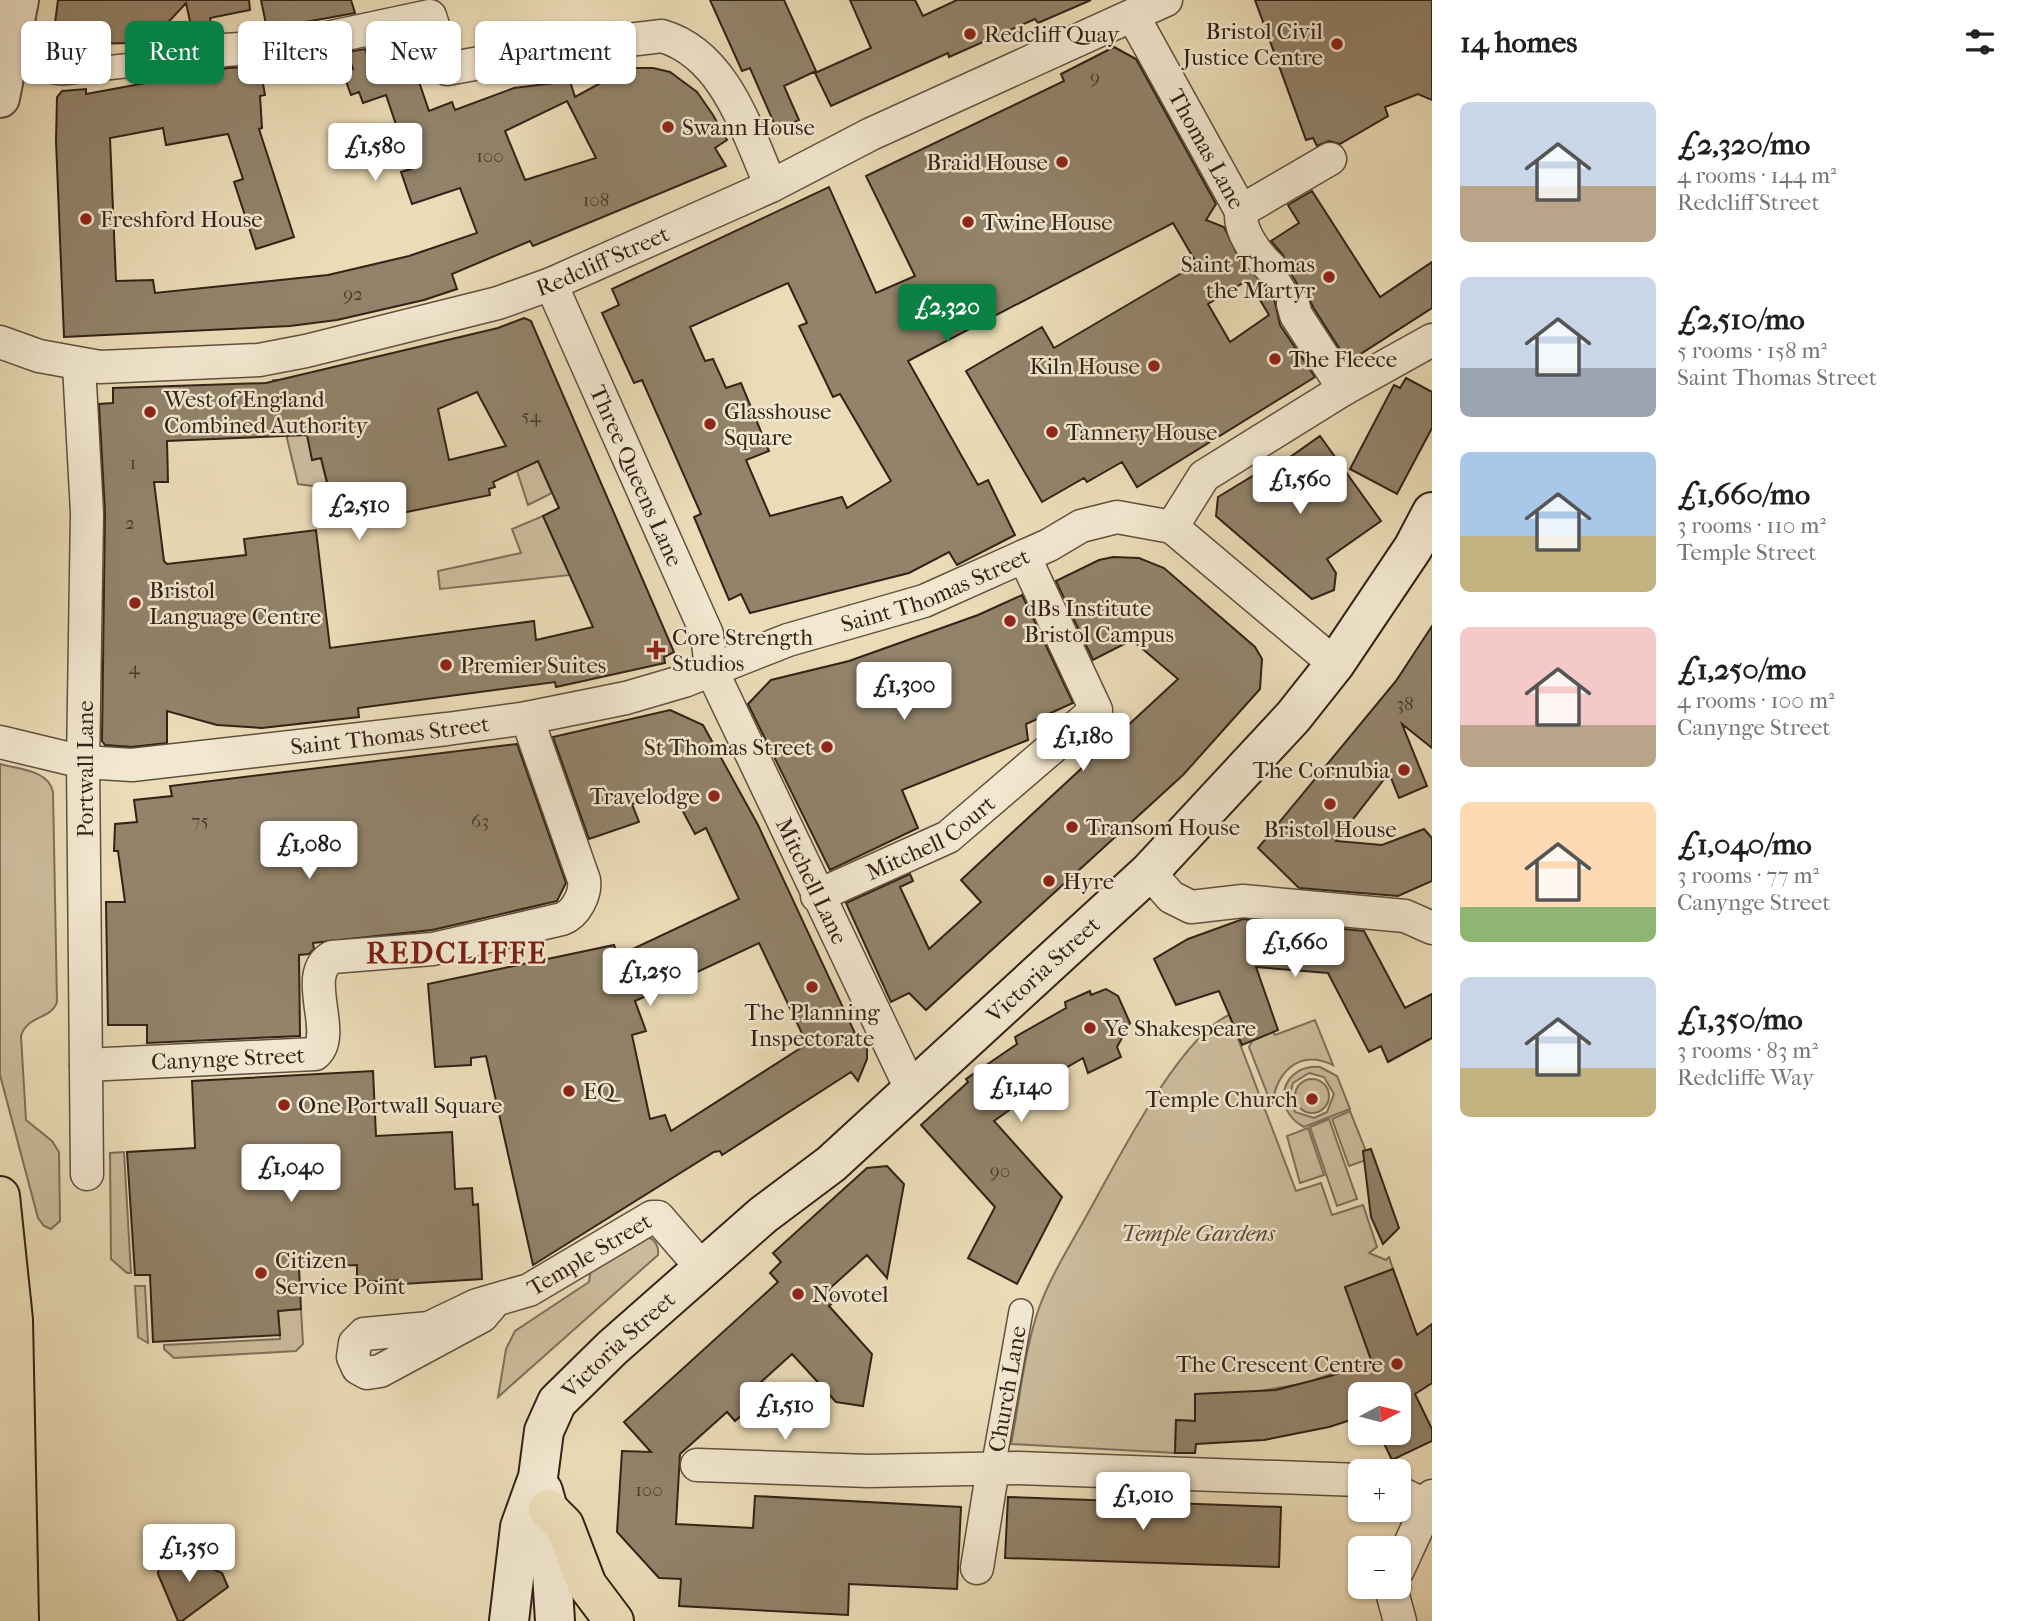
<!DOCTYPE html>
<meta charset="utf-8">
<style>
:root{--surface:#fff;--page:#f2f2f2;--text:#202124;--muted:#757577;--accent:#0b8043}
body{margin:0;font-family:"IM FELL French Canon",serif;background:var(--page);color:var(--text);height:100vh;display:flex;flex-direction:column;font-size:26px;white-space:nowrap}
*{box-sizing:border-box;margin:0}
p{font-size:23px;color:var(--muted)}
.icon{flex:none;width:38px;height:38px;fill:none;stroke:currentColor;stroke-width:2;stroke-linecap:round;stroke-linejoin:round}
.map{position:relative;flex:1;overflow:hidden}
.drawer{display:flex;flex-direction:column;background:var(--surface);width:595px}
.drawer>*{flex:none}
.guide{position:absolute;left:21px;top:21px;width:665px;height:63px;display:flex;gap:14px}
.needle{width:46px;rotate:83deg}
.controls{position:absolute;left:1348px;top:1382px;display:grid;gap:14px}
.controls a{display:grid;place-items:center;width:63px;height:63px;border-radius:10px;background:var(--surface);box-shadow:0 2px 5px #0004;font-size:35px}
.price{position:absolute;translate:-50% -60px;padding:0 16px;border-radius:7px;background:#fff;color:#222;font-size:23px;line-height:46px;filter:drop-shadow(0 2px 4px #0008)}
.price::after{content:'';position:absolute;left:50%;top:42px;width:21px;height:16px;margin-left:-10px;background:inherit;clip-path:polygon(0 0,100% 0,50% 100%)}
.price.current{background:var(--accent);color:#fff}
ul{padding:0;list-style:none}
li{display:flex;align-items:center;gap:21px;height:175px;padding:0 28px}
li span{display:grid;place-items:center;flex:none;width:196px;height:140px;border-radius:10px;color:#555}
li>.icon{margin-inline-start:auto}
span .icon{width:84px;height:84px;fill:#fffc;stroke-width:1}
li b{font-size:30px}
h2{display:flex;justify-content:space-between;align-items:center;height:84px;padding:0 28px;font-size:30px}
.tag{padding:0 24px;border-radius:10px;background:var(--surface);box-shadow:0 2px 5px #0004;font-size:24px;line-height:63px}
.tag.current{background:var(--accent);color:#fff}
main{display:flex;flex:1;min-height:0}
.map>svg:first-child{display:block}
</style>
<main>
<div class="map">
<svg width="1432" height="1621" viewBox="0 0 1432 1621">
<rect width="100%" height="100%" fill="#ebdcb7"/>
<filter id="stains"><feTurbulence type="fractalNoise" baseFrequency=".00286" numOctaves="4"/><feColorMatrix values="0 0 0 0 .2 0 0 0 0 .09 0 0 0 0 .02 0 0 0 .5 -.17"/></filter>
<radialGradient id="worn" r=".72"><stop offset=".6" stop-color="#630" stop-opacity="0"/><stop offset="1" stop-color="#630" stop-opacity=".3"/></radialGradient>
<path fill="#ccbc9c" stroke="#7f6f5a" stroke-width="2" fill-rule="evenodd" d="M273,380h6l7,21 28,26 -1,33 8,-2 7,30 -30,-4z
M538,461l14,32 -24,12 -11,-34z
M543,516l27,59 -130,14 -2,-18 83,-18 -9,-24z
M0,764c18,5 49,6 53,28l4,210c-6,18 -30,13 -36,34l5,84 26,21 7,11 1,69 -9,8 -7,-3 -6,-8 -38,-143z
M1229,1015l67,176 25,-8 11,32 31,-10 14,42 -8,6 17,7 3,-3 4,12 -48,18 29,72 -68,24 -63,11 -48,27 -19,-1 -1,33 -164,-9c9,-45 13,-93 28,-136 12,-33 32,-64 49,-95 27,-48 91,-176 141,-198z
M1315,1020l18,45c-35,-17 -57,8 -61,41l-23,-59 3,-6 21,-9 2,3z
M1320,1067l17,9 13,33 -46,18c-34,-18 -23,-63 16,-60zM1309,1073l15,4 10,17 -7,18 -13,6 -19,-6 -6,-14 4,-15z
M1295 1096a17 17 0 1 1 34 0a17 17 0 1 1-34 0Z
M1350,1111l19,48 -20,7 -17,-47z
M1329,1119l28,80 -20,7 -27,-79z
M1308,1128l16,47 -24,8 -13,-47z
M124,1152l7,121h-4l-16,-14 -1,-106z
M644,1235c10,4 15,9 14,20l-160,142 8,-48 9,-18 74,-49 3,-21z
M135,1286h10l3,57 -10,-6z
M301,1309l2,35 -7,7 -122,7 -10,-9v-4l116,-6 -2,-28z"/>
<path fill="#92836a" stroke="#322217" stroke-width="2" fill-rule="evenodd" d="M58,0h191l1,10 -40,8 3,13 -20,4 -7,-32 -24,26 -26,-2 -1,9 -8,-1v8l-37,1 -15,10 2,-28 -22,-3z
M261,0h90l4,13 -88,16z
M710,0h74l32,71 -32,15 15,34 -22,10 -27,-62 -8,3z
M850,0h65l8,16 34,-16h134l-53,23 -3,-4 -86,38 -1,-4 -117,53 -16,-33 56,-25z
M1255,0h177v100l-14,-6 -33,13 3,9 -48,28 -11,-3 -12,5 -4,-8 -7,2z
M405,41l24,70 23,-9 3,8 59,-22 56,-7 5,16 53,-29h25l17,4 27,20 16,23 14,25 -12,8 11,18 -193,80 -3,-5 -78,33 5,15 -33,11 -87,20 -47,6 -226,11 -8,-196 1,-44 5,-6 24,-2v5l141,-26 21,-1 2,7 11,-2 4,23 -5,1 2,32 -3,1 35,108 -38,12 -22,-67 9,-3 -15,-45 -62,11 -3,-17 -53,10 6,143 37,-1 2,13 173,-18 81,-19 68,-23 -17,-45 -48,16 -11,-32 10,-3 -25,-74 -23,8 -4,-11 -8,3 -8,-22 10,-4 -6,-17 18,-3 2,5zM567,101l29,57 -71,22 -20,-49z
M1114,47l22,12 80,145 -10,16 18,7 16,33 24,24 11,18 5,23 35,52 -178,110 -15,-25 -35,20 -3,-4 -42,24 -76,-131 76,-44 12,21 143,-84 -24,-41 -265,138 70,124 10,-5 27,55 -58,30 -8,-13 -40,21 -159,40 -9,-19 -12,6 -35,-83 7,-3 -59,-134 -8,3 -32,-70 17,-8 -7,-16 217,-102 47,106 39,-17 -49,-100 198,-95 -3,-7zM1248,280l21,35 -39,27 -22,-38zM788,283l19,40 -8,3 34,71 7,-3 51,87 -44,27 -5,-11 -72,19 -24,-56 23,-9 -28,-68 -15,5 -13,-29 -8,2 -15,-34z
M1312,191l68,106 52,-35v46l-84,54 -35,-55 -7,-16 -7,-4 -11,-18 -5,-14 -12,-14 28,-18 -11,-18z
M524,318l7,3 143,331 -10,5 1,6 -109,24 -1,-5 -197,26 1,9 -97,11 -45,-3 -50,-14v32l-35,4 -27,-2 -3,-4 3,-229 -6,-108 14,-1v-15l153,-5 232,-55zM477,392l29,54 -57,14 -11,-51zM307,435l5,25 9,-2 17,68 152,-31 -1,-6 6,-2 -2,-5 45,-21 21,47 -16,8 50,111 -57,13 -2,-19 -204,27 -14,-118 -72,9 2,16 -79,9 -3,-3 -10,-79h14l-1,-41z
M1406,378l26,14v36l-35,66 -47,-25 44,-84 6,3z
M1320,436l61,85 -54,38 9,14 -2,17 -22,9 -96,-83 2,-19 38,-23 3,5z
M1113,557l26,1 25,10 91,79 7,12 -2,30 -77,86 -257,235 -17,-17 -18,9 -45,-99 64,-29 3,7 -13,6 29,62 52,-47 -20,-22 217,-201 -46,-39 -39,20 -37,-79 43,-21z
M1022,595l51,108 -47,21 2,16 -126,50 16,38 -88,42 -82,-166 23,-24 78,-19 129,-46z
M1432,626v122l-30,-24 25,62 -28,12 -10,-25 -53,68 46,4 42,-16 8,9v43l-34,15 -99,-8 -41,-40 138,-167z
M670,710l33,15 55,100 101,217 8,-4v21l-9,22 -7,-9 -129,83 -2,-4 -6,1 -181,113 -47,-209 -15,2v7l-36,2 -7,-83 186,-39 4,11 121,-57 -33,-71 -11,6 -23,-43 -40,13 7,18 -50,17 -36,-102zM759,943l48,101 -136,87 -6,-16 -15,4 -18,-84 14,-4 -11,-30z
M517,744l49,139 -9,18 -125,29 -119,13 1,6 -5,5 -10,1 1,81 -153,7v-18h-39l-2,-123h19l-7,-51h-4l1,-27 22,-2 -3,-22 38,-4 -2,-10z
M1243,919l121,12 41,77 27,-14v44l-44,24 -7,-16 -12,6 -41,-79 -72,-6 22,63 -36,15 -23,-54 -43,14 -22,-46 34,-20z
M1106,989l12,7 12,27 -13,24 4,10 -33,16 -5,-15 -43,25 3,3 -49,35 68,76 -45,87 -49,-26 27,-51 -74,-82 47,-43 -2,-3 51,-35 -2,-7 51,-29 -1,-6 25,-11 1,4z
M373,1071l3,65 76,-4 3,57 17,-1 1,17 5,-1 4,75 -79,5v-4l-46,2v-17l-58,3 2,41 -23,2 2,24 -127,7 -3,-67h-15l-8,-123 68,-4 -3,-67z
M1371,1149l28,79 -16,16 -12,-27 -8,-66z
M887,1166l17,18 -17,94 -20,-23 -39,35 9,9 -8,7 43,48 -9,52 -27,-4 -44,-48 -31,28 8,9 -34,30 -8,-9 -47,42 -4,70 77,4 2,-32 206,11 -4,82 -108,-5 -1,31 -169,-9 2,-27 -22,-1 -42,-46 5,-81 29,1 -27,-30 154,-140 -8,-9 11,-11 -8,-9 94,-85z
M1393,1269l24,66 15,-11v59l-17,11 17,35v12l-40,19 -13,-27h19v-38h-38v22l-31,10 -65,13 -68,4 -1,9h-20l1,-33 19,1v-27l81,-4 58,-15 37,-15 -26,-73z
M1008,1497l273,10 -2,60 -274,-9z
M170,1551l52,22 6,14 -46,34h-4l-20,-47 2,-15z"/>
<g fill="none" stroke-linecap="round" stroke-linejoin="round">
<g stroke="#60503f" stroke-width="26">
<path id="pedestrian" d="M9,65l53,8 106,-12
M1270,267l23,37
M993,1468l28,-157"/>
</g>
<g stroke="#60503f" stroke-width="35">
<g id="minor">
<path id="s1" d="M1133,16l108,195c-2,20 15,43 29,56"/>
<path d="M168,61l57,-11 69,-5 136,-29 17,53 114,-21 101,-12c64,19 85,96 109,150"/>
<path d="M1241,211l89,-52"/>
<path id="s2" d="M551,284l156,350 4,35 201,422"/>
<path d="M1293,304l3,11 48,74"/>
<path id="s3" d="M0,342l39,14 61,11 159,-7 47,-9 192,-48 53,-19 220,-98 100,-52 295,-134"/>
<path d="M79,365l8,148 -4,249 4,412"/>
<path d="M1172,527l32,-51 140,-87 88,-49"/>
<path id="s4" d="M0,742l83,20 49,3 315,-36 80,-11 99,-20 58,-17 104,-41 136,-39 125,-56 32,-19 36,-9 55,10 163,137"/>
<path d="M1149,872l22,25 20,10 52,-6 162,15 27,12"/>
<path id="s5" d="M817,896l131,-59 148,-127 -72,-154"/>
<path id="s6" d="M86,1065l229,-11c24,-20 -15,-79 17,-97l101,-8 129,-30c14,-5 24,-25 22,-39l-57,-162"/>
<path id="s7" d="M493,1303l-11,13 -102,55 -13,2 -9,-5 -5,-11 2,-14 9,-9 65,-6 48,-23 52,-15 123,-73h6l45,52"/>
<path d="M697,1465l172,6 149,-3 342,12"/>
<path d="M1398,1492l29,14"/>
<path d="M977,1568l16,-100"/>
<path d="M1398,1570l34,-74"/>
<path d="M1394,1587l-1,9 7,25"/>
</g>
</g>
<g stroke="#60503f" stroke-width="42">
<path id="tertiary" d="M0,98l19,-98"/>
</g>
<g stroke="#322217" stroke-width="42">
<g id="secondary">
<path d="M543,1491l5,18 7,112"/>
<path id="s8" d="M509,1621l11,-94 18,-50 6,-46 13,-29 55,-54 151,-133 68,-51 318,-292 144,-155 42,-53 78,-116 19,-36"/>
</g>
</g>
<g stroke="#322217" stroke-width="42">
<path id="primary" d="M0,1196l13,124 6,301"/>
</g>
<g stroke="#322217" stroke-width="42">
<path id="trunk" d="M548,1509l16,16 23,60 27,36"/>
</g>
<use href="#pedestrian" stroke="#f2e8d0" stroke-width="23"/>
<use href="#minor" stroke="#f2e8d0" stroke-width="32"/>
<use href="#tertiary" stroke="#f2e8d0" stroke-width="38"/>
<use href="#secondary" stroke="#f2e8d0" stroke-width="38"/>
<use href="#primary" stroke="#ebdcb7" stroke-width="38"/>
<use href="#trunk" stroke="#ebdcb7" stroke-width="38"/>
</g>
<g fill="#8f2418" stroke="#f2e8d0" stroke-width="2.5">
<circle cx="970" cy="34" r="7"/>
<circle cx="1337" cy="44" r="7"/>
<circle cx="668" cy="127" r="7"/>
<circle cx="1062" cy="162" r="7"/>
<circle cx="86" cy="219" r="7"/>
<circle cx="968" cy="222" r="7"/>
<circle cx="1329" cy="277" r="7"/>
<circle cx="1275" cy="359" r="7"/>
<circle cx="1154" cy="366" r="7"/>
<circle cx="150" cy="412" r="7"/>
<circle cx="710" cy="424" r="7"/>
<circle cx="1052" cy="432" r="7"/>
<circle cx="135" cy="603" r="7"/>
<circle cx="1010" cy="621" r="7"/>
<path d="M652.5 639.5h7v7h7v7h-7v7h-7v-7h-7v-7h7z"/>
<circle cx="446" cy="665" r="7"/>
<circle cx="827" cy="747" r="7"/>
<circle cx="1404" cy="770" r="7"/>
<circle cx="714" cy="796" r="7"/>
<circle cx="1330" cy="804" r="7"/>
<circle cx="1072" cy="827" r="7"/>
<circle cx="1049" cy="881" r="7"/>
<circle cx="812" cy="987" r="7"/>
<circle cx="1090" cy="1028" r="7"/>
<circle cx="569" cy="1091" r="7"/>
<circle cx="1312" cy="1099" r="7"/>
<circle cx="284" cy="1105" r="7"/>
<circle cx="261" cy="1273" r="7"/>
<circle cx="798" cy="1294" r="7"/>
<circle cx="1397" cy="1364" r="7"/>
</g>
<g text-anchor="middle" stroke-width="5" stroke-linejoin="round" paint-order="stroke">
<g font-size="19" fill="#4a3a2c">
<text x="1095" y="83">9</text>
<text x="490" y="162">100</text>
<text x="596" y="206">108</text>
<text x="353" y="300">92</text>
<text x="531" y="422">54</text>
<text x="133" y="469">1</text>
<text x="130" y="529">2</text>
<text x="134" y="674">4</text>
<text x="1405" y="710">38</text>
<text x="200" y="827">75</text>
<text x="480" y="827">63</text>
<text x="1000" y="1177">90</text>
<text x="649" y="1496">100</text>
</g>
<g font-size="23" fill="#322217" stroke="#f2e8d0" text-anchor="start">
<text x="1323" y="39" text-anchor="end">Bristol Civil<tspan x="1323" dy="26">Justice Centre</tspan></text>
<text x="984" y="42">Redcliff Quay</text>
<text x="682" y="135">Swann House</text>
<text x="1048" y="170" text-anchor="end">Braid House</text>
<text x="100" y="227">Freshford House</text>
<text x="982" y="230">Twine House</text>
<text x="1315" y="272" text-anchor="end">Saint Thomas<tspan x="1315" dy="26">the Martyr</tspan></text>
<text x="1289" y="367">The Fleece</text>
<text x="1140" y="374" text-anchor="end">Kiln House</text>
<text x="164" y="407">West of England<tspan x="164" dy="26">Combined Authority</tspan></text>
<text x="724" y="419">Glasshouse<tspan x="724" dy="26">Square</tspan></text>
<text x="1066" y="440">Tannery House</text>
<text x="149" y="598">Bristol<tspan x="149" dy="26">Language Centre</tspan></text>
<text x="1024" y="616">dBs Institute<tspan x="1024" dy="26">Bristol Campus</tspan></text>
<text x="672" y="645">Core Strength<tspan x="672" dy="26">Studios</tspan></text>
<text x="460" y="673">Premier Suites</text>
<text x="813" y="755" text-anchor="end">St Thomas Street</text>
<text x="1390" y="778" text-anchor="end">The Cornubia</text>
<text x="700" y="804" text-anchor="end">Travelodge</text>
<text x="1086" y="835">Transom House</text>
<text x="1330" y="837" text-anchor="middle">Bristol House</text>
<text x="1063" y="889">Hyre</text>
<text x="812" y="1020" text-anchor="middle">The Planning<tspan x="812" dy="26">Inspectorate</tspan></text>
<text x="1104" y="1036">Ye Shakespeare</text>
<text x="583" y="1099">EQ</text>
<text x="1298" y="1107" text-anchor="end">Temple Church</text>
<text x="298" y="1113">One Portwall Square</text>
<text x="275" y="1268">Citizen<tspan x="275" dy="26">Service Point</tspan></text>
<text x="812" y="1302">Novotel</text>
<text x="1383" y="1372" text-anchor="end">The Crescent Centre</text>
</g>
<g font-size="23" fill="#322217" stroke="#f2e8d0">
<text dy="8" stroke="none"><textPath href="#s1" startOffset="152">Thomas Lane</textPath></text>
<text dy="8" stroke="none"><textPath href="#s3" startOffset="621">Redcliff Street</textPath></text>
<text dy="8" stroke="none"><textPath href="#s2" startOffset="210">Three Queens Lane</textPath></text>
<text dy="8" stroke="none"><textPath href="#s4" startOffset="961">Saint Thomas Street</textPath></text>
<text dy="8" stroke="none"><textPath href="#s4" startOffset="394">Saint Thomas Street</textPath></text>
<text transform="translate(85 769) rotate(-90)" y="8">Portwall Lane</text>
<text dy="8" stroke="none"><textPath href="#s5" startOffset="128">Mitchell Court</textPath></text>
<text dy="8" stroke="none"><textPath href="#s2" startOffset="653">Mitchell Lane</textPath></text>
<text dy="8" stroke="none"><textPath href="#s8" startOffset="877">Victoria Street</textPath></text>
<text dy="8" stroke="none"><textPath href="#s6" startOffset="142">Canynge Street</textPath></text>
<text dy="8" stroke="none"><textPath href="#s7" startOffset="438">Temple Street</textPath></text>
<text dy="8" stroke="none"><textPath href="#s8" startOffset="310">Victoria Street</textPath></text>
<text transform="translate(1007 1389) rotate(-80)" y="8">Church Lane</text>
</g>
<g font-size="23" font-style="italic" fill="#584838" stroke="#f2e8d0">
<text x="1198" y="1241">Temple Gardens</text>
</g>
<g font-size="30" font-weight="bold" letter-spacing="2" fill="#7a1f14" stroke="#f2e8d0">
<text x="457" y="963">REDCLIFFE</text>
</g>
</g>
<rect width="100%" height="100%" filter="url(#stains)"/>
<rect width="100%" height="100%" fill="url(#worn)"/>
</svg>
<div class="controls">
<a><svg class="needle" viewBox="-14 -14 28 28"><path d="M0-13l5 13h-10z" fill="#e53935"/><path d="M0 13l5-13h-10z" fill="#757577"/></svg></a>
<a>+</a>
<a>−</a>
</div>
<b class="price" style="left:375px;top:183px">£1,580</b>
<b class="price current" style="left:947px;top:344px">£2,320</b>
<b class="price" style="left:1300px;top:516px">£1,560</b>
<b class="price" style="left:359px;top:542px">£2,510</b>
<b class="price" style="left:904px;top:722px">£1,300</b>
<b class="price" style="left:1083px;top:773px">£1,180</b>
<b class="price" style="left:309px;top:881px">£1,080</b>
<b class="price" style="left:1295px;top:979px">£1,660</b>
<b class="price" style="left:650px;top:1008px">£1,250</b>
<b class="price" style="left:1021px;top:1124px">£1,140</b>
<b class="price" style="left:291px;top:1204px">£1,040</b>
<b class="price" style="left:785px;top:1442px">£1,510</b>
<b class="price" style="left:1143px;top:1532px">£1,010</b>
<b class="price" style="left:189px;top:1584px">£1,350</b>
<div class="guide">
<a class="tag">Buy</a>
<a class="tag current">Rent</a>
<a class="tag">Filters</a>
<a class="tag">New</a>
<a class="tag">Apartment</a>
</div>
</div>
<section class="drawer">
<h2>14 homes<svg class="icon" aria-label="filters" viewBox="0 0 24 24"><path d="M4 7h16M4 17h16"/><circle cx="9" cy="7" r="2"/><circle cx="15" cy="17" r="2"/></svg></h2>
<ul>
<li><span style="background:linear-gradient(#c9d6e8 60%,#b9a48a 0)"><svg class="icon" aria-label="home" viewBox="0 0 24 24"><path d="M3 11l9-7 9 7M6 9v11h12V9"/></svg></span><div><b>£2,320/mo</b><p>4 rooms · 144 m²</p><p>Redcliff Street</p></div></li>
<li><span style="background:linear-gradient(#c9d6e8 65%,#9aa5b1 0)"><svg class="icon" aria-label="home" viewBox="0 0 24 24"><path d="M3 11l9-7 9 7M6 9v11h12V9"/></svg></span><div><b>£2,510/mo</b><p>5 rooms · 158 m²</p><p>Saint Thomas Street</p></div></li>
<li><span style="background:linear-gradient(#a9c7e8 60%,#c2b280 0)"><svg class="icon" aria-label="home" viewBox="0 0 24 24"><path d="M3 11l9-7 9 7M6 9v11h12V9"/></svg></span><div><b>£1,660/mo</b><p>3 rooms · 110 m²</p><p>Temple Street</p></div></li>
<li><span style="background:linear-gradient(#f6c9c9 70%,#b9a48a 0)"><svg class="icon" aria-label="home" viewBox="0 0 24 24"><path d="M3 11l9-7 9 7M6 9v11h12V9"/></svg></span><div><b>£1,250/mo</b><p>4 rooms · 100 m²</p><p>Canynge Street</p></div></li>
<li><span style="background:linear-gradient(#ffd9b3 75%,#8fb573 0)"><svg class="icon" aria-label="home" viewBox="0 0 24 24"><path d="M3 11l9-7 9 7M6 9v11h12V9"/></svg></span><div><b>£1,040/mo</b><p>3 rooms · 77 m²</p><p>Canynge Street</p></div></li>
<li><span style="background:linear-gradient(#c9d6e8 65%,#c2b280 0)"><svg class="icon" aria-label="home" viewBox="0 0 24 24"><path d="M3 11l9-7 9 7M6 9v11h12V9"/></svg></span><div><b>£1,350/mo</b><p>3 rooms · 83 m²</p><p>Redcliffe Way</p></div></li>
</ul>
</section>
</main>
